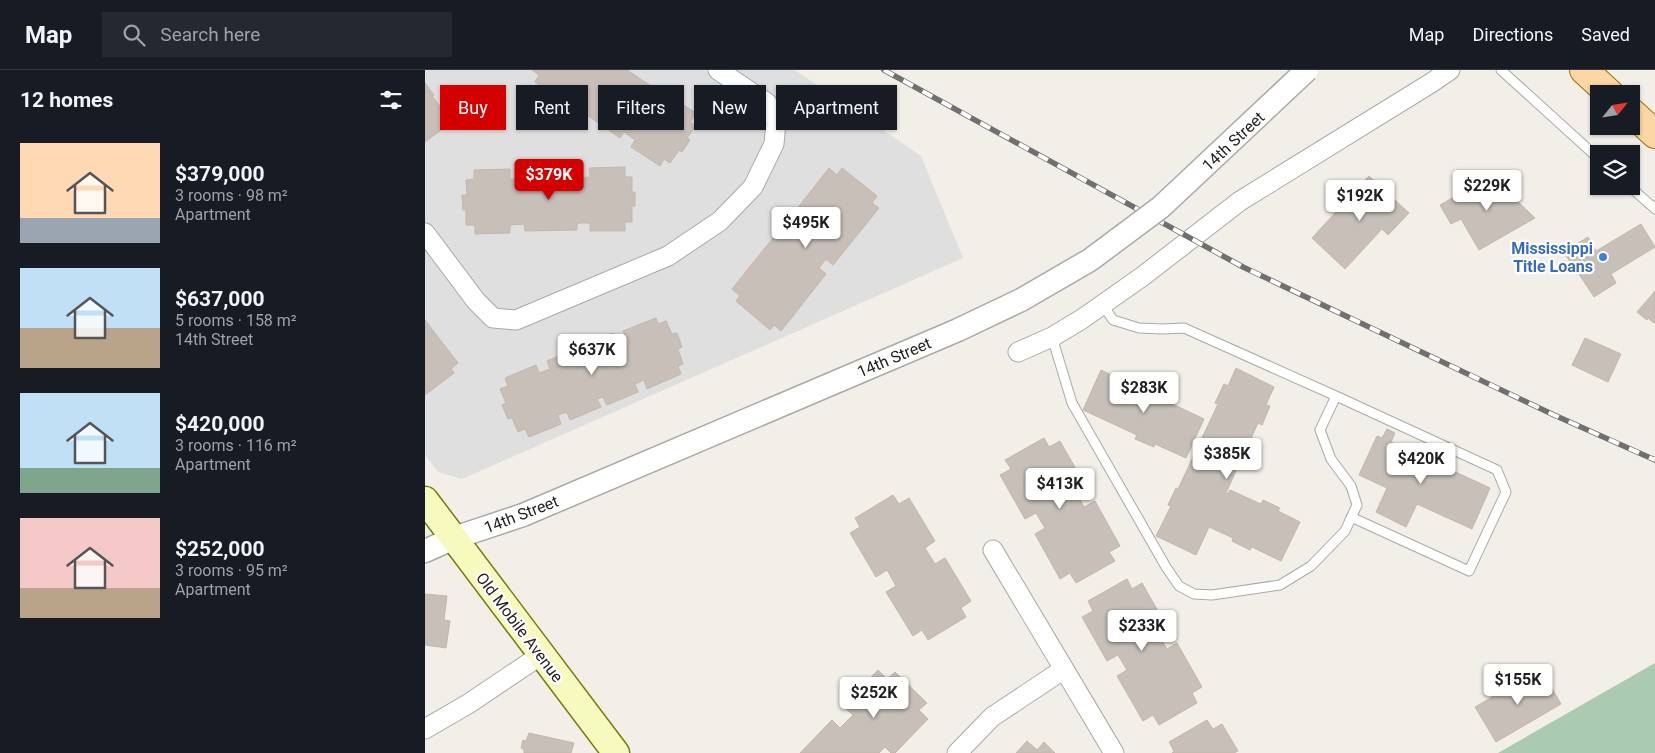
<!DOCTYPE html>
<meta charset="utf-8">
<style>
:root{--surface:#171b24;--page:#242831;--text:#f1f3f6;--muted:#9ea1a6;--line:#363941;--accent:#d40000}
body{margin:0;font-family:Roboto,sans-serif;background:var(--page);color:var(--text);height:100vh;display:flex;flex-direction:column;font-size:19px;white-space:nowrap}
*{box-sizing:border-box;margin:0}
p{font-size:16px;color:var(--muted)}
.icon{flex:none;width:28px;height:28px;fill:none;stroke:currentColor;stroke-width:2;stroke-linecap:round;stroke-linejoin:round}
.map{position:relative;flex:1;overflow:hidden}
.side{display:flex;flex-direction:column;background:var(--surface);width:425px}
.side>*{flex:none}
.banner{position:absolute;left:15px;top:15px;width:475px;height:45px;display:flex;gap:10px}
.needle{width:32px;rotate:60deg}
.fabs{position:absolute;left:1165px;top:15px;display:grid;gap:10px}
.fabs a{display:grid;place-items:center;width:50px;height:50px;border-radius:0px;background:var(--surface);box-shadow:0 1px 4px #0004;font-size:25px}
.price{position:absolute;translate:-50% -42px;padding:0 11px;border-radius:5px;background:#fff;color:#222;font-size:16px;line-height:32px;filter:drop-shadow(0 1px 2px #0008)}
.price::after{content:'';position:absolute;left:50%;top:30px;width:15px;height:11px;margin-left:-8px;background:inherit;clip-path:polygon(0 0,100% 0,50% 100%)}
.price.active{background:var(--accent);color:#fff}
ul{padding:0;list-style:none}
li{display:flex;align-items:center;gap:15px;height:125px;padding:0 20px}
li span{display:grid;place-items:center;flex:none;width:140px;height:100px;border-radius:0px;color:#555}
li>.icon{margin-inline-start:auto}
span .icon{width:60px;height:60px;fill:#fffc;stroke-width:1}
li b{font-size:21px}
h2{display:flex;justify-content:space-between;align-items:center;height:60px;padding:0 20px;font-size:21px}
.tag{padding:0 18px;border-radius:0px;background:var(--surface);box-shadow:0 1px 4px #0004;font-size:18px;line-height:45px}
.tag.active{background:var(--accent);color:#fff}
header{display:flex;align-items:center;gap:30px;box-sizing:border-box;height:70px;padding:0 25px;background:var(--surface);border-bottom:1px solid var(--line)}
header strong{font-size:24px}
nav{display:flex;gap:28px;margin-inline-start:auto;font-size:18px}
.search{width:350px;height:45px;background:var(--page);display:flex;align-items:center;gap:12px;box-sizing:border-box;padding:0 18px;border-radius:0px;color:var(--muted);font-size:19px}
main{display:flex;flex:1;min-height:0}
.map>svg:first-child{display:block}
</style>
<header>
<strong>Map</strong>
<div class="search"><svg class="icon" aria-label="search" viewBox="0 0 24 24"><circle cx="10" cy="10" r="6"/><path d="M15 15l6 6"/></svg>Search here</div>
<nav><a>Map</a><a>Directions</a><a>Saved</a></nav>
</header>
<main>
<section class="side">
<h2>12 homes<svg class="icon" aria-label="filters" viewBox="0 0 24 24"><path d="M4 7h16M4 17h16"/><circle cx="9" cy="7" r="2"/><circle cx="15" cy="17" r="2"/></svg></h2>
<ul>
<li><span style="background:linear-gradient(#ffd9b3 75%,#9aa5b1 0)"><svg class="icon" aria-label="home" viewBox="0 0 24 24"><path d="M3 11l9-7 9 7M6 9v11h12V9"/></svg></span><div><b>$379,000</b><p>3 rooms · 98 m²</p><p>Apartment</p></div></li>
<li><span style="background:linear-gradient(#bfe0f5 60%,#b9a48a 0)"><svg class="icon" aria-label="home" viewBox="0 0 24 24"><path d="M3 11l9-7 9 7M6 9v11h12V9"/></svg></span><div><b>$637,000</b><p>5 rooms · 158 m²</p><p>14th Street</p></div></li>
<li><span style="background:linear-gradient(#bfe0f5 75%,#7fa58c 0)"><svg class="icon" aria-label="home" viewBox="0 0 24 24"><path d="M3 11l9-7 9 7M6 9v11h12V9"/></svg></span><div><b>$420,000</b><p>3 rooms · 116 m²</p><p>Apartment</p></div></li>
<li><span style="background:linear-gradient(#f6c9c9 70%,#b9a48a 0)"><svg class="icon" aria-label="home" viewBox="0 0 24 24"><path d="M3 11l9-7 9 7M6 9v11h12V9"/></svg></span><div><b>$252,000</b><p>3 rooms · 95 m²</p><p>Apartment</p></div></li>
</ul>
</section>
<div class="map">
<svg width="1230" height="683" viewBox="0 0 1230 683">
<rect width="100%" height="100%" fill="#f2efe9"/>
<path fill="#e0dfdf" d="M0,0h370l126,86 42,102 -501,221 -24,-7 -13,-17z"/>
<path fill="#aacbaf" d="M1230,593v90h-157z"/>
<path fill="#c7bfb8" stroke="#c4b6ab" d="M107,0h95l27,18 -5,6 12,8 5,-8 30,19 -6,9 6,4 -9,12 3,2 -8,12 -3,-2 -9,13 -6,-4 -4,7 -29,-19 4,-7 -11,-8 -4,6 -43,-30 4,-5 -13,-8 -4,7 -29,-20 4,-7z
M0,13l9,12 -2,1 20,26 -27,20z
M200,97v10h7v15h3v14h-3v16h-7v9h-35v-8h-13v7l-52,1 -1,-7 -14,1v8l-35,1v-9h-9v-15h-3l-1,-15h5l-1,-15 8,-1v-9l36,-1v10h13v-8l53,-1v8l14,-1 -1,-9z
M404,98l8,7 5,-7 35,28 -5,7 7,5 -46,57 -7,-6 -7,9 7,6 -45,57 -7,-6 -4,5 -34,-29 4,-5 -8,-7 45,-56 8,7 7,-10 -7,-6z
M944,106l40,37 -21,22 -6,-6 -37,40 -33,-31z
M1066,106l44,42 -56,32 -18,-31 -10,5 -11,-19z
M1216,154l14,23 -44,27 5,9 -22,14 -17,-26 -4,3 -6,-10 3,-2 -6,-10 24,-15 8,14z
M1230,221v33l-7,-6 -1,2 -10,-8z
M231,248l2,6 8,-3 6,13 5,-1 5,14 -4,2 5,15 -5,2 3,8 -34,15 -3,-9 -9,4 3,8 -31,13 -4,-8 -6,2 4,8 -31,13 -3,-8 -9,3 3,9 -32,13 -4,-8 -7,3 -6,-14 -4,1 -6,-14 4,-2 -6,-14 8,-3 -3,-8 31,-13 3,8 11,-4 -3,-8 25,-11 -3,-7 15,-7 3,8 26,-11 4,8 9,-4 -3,-6z
M0,250l33,43 -7,6 3,4 -29,22z
M1160,268l36,16 -13,28 -36,-17z
M811,298l38,19 -8,18 4,1 -8,19 -4,-2 -32,70 2,1 2,-4 31,14 2,-4 17,8 -2,3 22,11 -19,39 -29,-14 -2,3 -18,-9 1,-3 -24,-11 -13,28 -40,-19 15,-30 -3,-1 8,-17 2,1 40,-85 -3,-1 9,-19 4,2z
M676,300l48,23 1,-3 18,8 -2,3 38,18 -18,39 -31,-14 -1,3 -19,-8 2,-4 -54,-25z
M962,359l8,4 -4,9 99,46 -18,41 -55,-25 -11,23 -30,-15 11,-24 -28,-13 18,-39 5,2z
M619,368l5,9 11,-6 25,44 -10,6 9,16 11,-6 25,45 -11,6 6,9 -39,22 -6,-10 -10,6 -25,-45 10,-6 -9,-15 -11,6 -25,-44 11,-6 -6,-9z
M468,425l6,9 10,-6 26,43 -10,7 10,16 10,-6 26,43 -10,7 5,9 -38,23 -6,-10 -9,6 -27,-44 10,-6 -9,-16 -11,7 -26,-44 10,-6 -5,-9z
M702,509l5,10 10,-6 25,44 -10,6 10,16 10,-6 25,44 -10,6 5,10 -38,22 -6,-10 -10,6 -26,-45 10,-6 -9,-15 -11,6 -25,-44 11,-6 -5,-10z
M0,524l22,2 -3,24 6,1 -4,27 -21,-3z
M1116,599l20,35 -65,38 -21,-35z
M453,600l9,9 8,-7 32,31 -8,7 9,9 -33,34h-4l-6,-6 -6,6h-79l32,-33 8,8 13,-13 -10,-9z
M782,650l6,9 9,-5 16,27 -4,2h-62l2,-2 -5,-9z
M104,663l45,10 -3,10h-47v-4l-3,-1 2,-8 3,1z
M602,671l10,9 7,-8 11,11h-39z"/>
<g fill="none" stroke-linecap="round" stroke-linejoin="round">
<g stroke="#a9a9a9" stroke-width="11">
<path id="service" d="M1076,0l98,89
M1204,116l26,23
M627,267l20,66 94,164 13,19 15,8 18,1 68,-10 31,-19 34,-35 12,-26 -6,-19 -20,-27 -11,-29 16,-34 -152,-68 -21,1 -24,-1 -26,-8 -10,-15
M911,326l161,74 9,22 -37,79 -118,-54"/>
</g>
<g stroke="#a9a9a9" stroke-width="21">
<path id="minor" d="M0,163l51,68 17,17 23,2 152,-64 52,-35 33,-34 21,-43 2,-22 -9,-19 -49,-33
M593,282l34,-15 30,-18 61,-43 97,-75 191,-118 19,-13
M568,480l121,203
M0,659l43,-25 73,-49
M532,683l35,-36 72,-48"/>
</g>
<g stroke="#a9a9a9" stroke-width="25">
<path id="tertiary" d="M0,481l29,-13 69,-23"/>
</g>
<g stroke="#707d05" stroke-width="29">
<path id="secondary" d="M0,430l191,253"/>
</g>
<g stroke="#a06b00" stroke-width="30">
<path id="primary" d="M1159,0l26,24
M1206,42l24,22"/>
</g>
<use href="#service" stroke="#fff" stroke-width="9"/>
<use href="#minor" stroke="#fff" stroke-width="19"/>
<use href="#tertiary" stroke="#fff" stroke-width="22"/>
<use href="#secondary" stroke="#f7fabf" stroke-width="26"/>
<use href="#primary" stroke="#fcd6a4" stroke-width="28"/>
<g stroke="#707070" stroke-width="5.5">
<path id="rail" d="M459,0l359,197 311,148 101,45"/>
</g>
<use href="#rail" stroke="#fff" stroke-width="4" stroke-dasharray="11" stroke-linecap="butt"/>
<g stroke="#a9a9a9" stroke-width="25" stroke-linecap="butt">
<path id="tertiary-bridge" d="M98,445l435,-185 63,-30 69,-40 71,-53 146,-137"/>
</g>
<use href="#tertiary-bridge" stroke="#fff" stroke-width="22"/>
</g>
<circle fill="#3f7fe0" stroke="#fff" stroke-width="2" cx="1178" cy="187" r="5"/>
<g text-anchor="middle" stroke-width="4.5" stroke-linejoin="round" paint-order="stroke">
<g font-size="16" fill="#222" stroke="#fff">
<text transform="translate(808 71) rotate(-43)" y="6">14th Street</text>
<text transform="translate(469 287) rotate(-23)" y="6">14th Street</text>
<text transform="translate(96 444) rotate(-21)" y="6">14th Street</text>
<text transform="translate(95 557) rotate(53)" y="6">Old Mobile Avenue</text>
</g>
<g font-size="16" font-weight="bold" fill="#366cbe" stroke="#fff" text-anchor="end">
<text x="1168" y="184">Mississippi<tspan x="1168" dy="18">Title Loans</tspan></text>
</g>
</g>
</svg>
<div class="fabs">
<a><svg class="needle" viewBox="-14 -14 28 28"><path d="M0-13l5 13h-10z" fill="#e53935"/><path d="M0 13l5-13h-10z" fill="#9ea1a6"/></svg></a>
<a><svg class="icon" aria-label="layers" viewBox="0 0 24 24"><path d="M12 4l9 5-9 5-9-5zM3 14l9 5 9-5"/></svg></a>
</div>
<b class="price active" style="left:124px;top:131px">$379K</b>
<b class="price" style="left:1062px;top:142px">$229K</b>
<b class="price" style="left:935px;top:152px">$192K</b>
<b class="price" style="left:381px;top:179px">$495K</b>
<b class="price" style="left:167px;top:306px">$637K</b>
<b class="price" style="left:719px;top:344px">$283K</b>
<b class="price" style="left:802px;top:410px">$385K</b>
<b class="price" style="left:996px;top:415px">$420K</b>
<b class="price" style="left:635px;top:440px">$413K</b>
<b class="price" style="left:717px;top:582px">$233K</b>
<b class="price" style="left:1093px;top:636px">$155K</b>
<b class="price" style="left:449px;top:649px">$252K</b>
<div class="banner">
<a class="tag active">Buy</a>
<a class="tag">Rent</a>
<a class="tag">Filters</a>
<a class="tag">New</a>
<a class="tag">Apartment</a>
</div>
</div>
</main>
